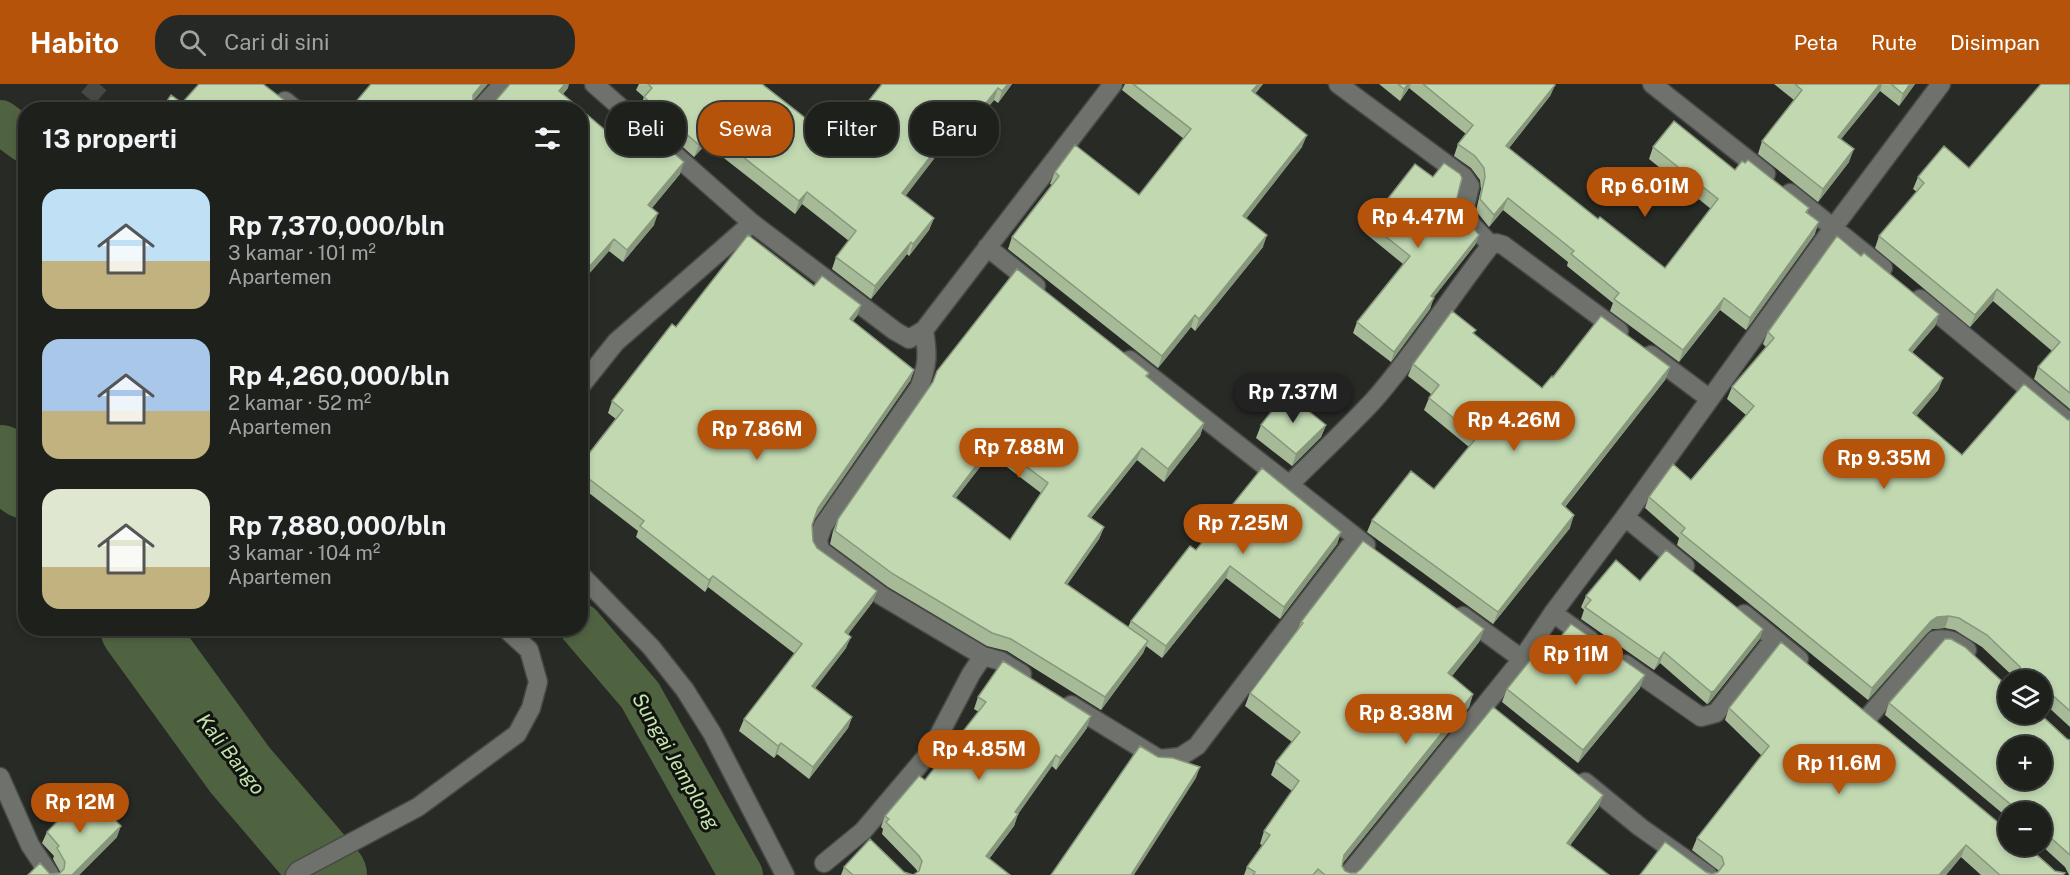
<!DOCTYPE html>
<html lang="id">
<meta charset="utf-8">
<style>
:root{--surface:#1e201c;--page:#262825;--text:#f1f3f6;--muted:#a1a3a3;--line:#3c3e3b;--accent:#b45309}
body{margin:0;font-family:"Public Sans",sans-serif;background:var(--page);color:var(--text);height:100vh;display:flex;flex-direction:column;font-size:22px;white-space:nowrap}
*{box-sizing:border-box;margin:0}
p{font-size:20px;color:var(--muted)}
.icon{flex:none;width:33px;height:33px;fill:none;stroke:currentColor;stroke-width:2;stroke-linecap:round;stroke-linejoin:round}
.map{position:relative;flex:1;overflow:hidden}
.sheet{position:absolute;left:18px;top:18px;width:570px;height:534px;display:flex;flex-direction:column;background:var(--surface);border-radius:24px;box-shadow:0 3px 9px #0003,0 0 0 2px var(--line)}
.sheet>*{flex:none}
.top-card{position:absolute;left:606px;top:18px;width:570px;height:54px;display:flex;gap:12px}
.tools{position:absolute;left:1998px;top:586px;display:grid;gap:12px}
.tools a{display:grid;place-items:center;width:54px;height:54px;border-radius:50%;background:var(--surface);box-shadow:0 3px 9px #0003,0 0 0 2px var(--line);font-size:30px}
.price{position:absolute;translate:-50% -51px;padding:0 14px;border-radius:21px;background:var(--accent);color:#fff;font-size:20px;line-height:39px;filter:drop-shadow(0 2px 3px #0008)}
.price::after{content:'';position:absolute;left:50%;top:36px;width:18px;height:14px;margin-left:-9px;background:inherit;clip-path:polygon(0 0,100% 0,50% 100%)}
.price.current{background:#222;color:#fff}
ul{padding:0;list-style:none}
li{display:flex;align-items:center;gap:18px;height:150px;padding:0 24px}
li span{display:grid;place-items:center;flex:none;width:168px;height:120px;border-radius:18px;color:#555}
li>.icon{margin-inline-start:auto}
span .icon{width:72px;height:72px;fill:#fffc;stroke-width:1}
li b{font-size:26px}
h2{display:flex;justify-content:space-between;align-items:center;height:72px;padding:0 24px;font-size:26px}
.chip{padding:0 21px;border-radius:24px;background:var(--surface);box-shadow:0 3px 9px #0003,0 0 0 2px var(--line);font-size:21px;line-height:54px}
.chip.current{background:var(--accent);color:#fff}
header{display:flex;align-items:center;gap:36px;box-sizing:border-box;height:84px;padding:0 30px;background:var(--accent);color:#fff}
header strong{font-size:28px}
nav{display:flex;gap:33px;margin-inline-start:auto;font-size:21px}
.search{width:420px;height:54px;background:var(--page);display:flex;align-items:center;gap:15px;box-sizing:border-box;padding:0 21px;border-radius:24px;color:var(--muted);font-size:22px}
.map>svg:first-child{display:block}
</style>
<header>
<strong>Habito</strong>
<div class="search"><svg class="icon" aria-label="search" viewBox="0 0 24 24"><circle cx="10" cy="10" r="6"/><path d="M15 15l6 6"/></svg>Cari di sini</div>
<nav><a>Peta</a><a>Rute</a><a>Disimpan</a></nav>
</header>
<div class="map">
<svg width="2070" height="791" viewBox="0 0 2070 791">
<rect width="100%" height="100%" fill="#282a26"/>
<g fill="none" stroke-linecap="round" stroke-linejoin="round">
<path stroke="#506341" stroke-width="44" d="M0,38l26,19
M580,541l60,70 101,180"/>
<path stroke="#506341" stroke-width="74" d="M0,378l26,20
M137,544l103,142 90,105"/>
<path stroke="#464844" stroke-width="18" stroke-dasharray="18 9" stroke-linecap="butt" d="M88,14l12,-14"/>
<g stroke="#474945" stroke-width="21">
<path id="street" d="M594,0l52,46
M1338,0l126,93 6,9 -6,25 2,8 25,26
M1652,0l114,90
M285,17l11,9
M479,26l24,-26
M667,64l85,75 143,108 14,8 15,-9 189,-246
M1790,109l93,75
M987,163l49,39
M1920,215l150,124
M924,246c4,24 4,35 -5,58l-96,138 -5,14 2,10 62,46 101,60
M1651,271l59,44
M1130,276l236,185
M580,303l36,-45 136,-119
M1289,401c28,-28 58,-56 85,-85 43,-49 77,-104 117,-155l5,-2 7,2 116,86
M1625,433l60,49
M580,490l71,73 34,43 27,43 73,142
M1553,529l37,27
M1744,530l55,45
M1463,532l59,43
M1625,580l76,53 15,-4 58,-74
M1071,621l88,54 21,-2 17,-11 159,-208
M1869,632l66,-76c14,-3 20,2 32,10
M0,693l30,68 20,30
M1585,698l55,45 68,48
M824,779l39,-32 67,-79 41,-78 12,-18 18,5 21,13
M295,791l3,-4 120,-64 99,-73 14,-26 7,-26 -9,-32 -24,-22
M1348,791l174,-216 31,-46 72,-96 208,-289 108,-144"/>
</g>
<use href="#street" stroke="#6e716c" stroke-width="18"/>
</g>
<path fill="#a6ba98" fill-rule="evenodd" d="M639,0h123l74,58 46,-58h130l-14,19 -4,-3 -29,36 -9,-6 -51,66 29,22 -5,12 -20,26 -2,-2 -36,45 -39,-30 4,-12 13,-16 -47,-37 -7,10 -89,-70 -12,13 -54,-48 4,-12 -8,-7z
M1125,0h138l-8,10 47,53 -56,71 17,29 -68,84 -4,-4 -33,41 -150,-119 4,-12 40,-52 -2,-1 5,-12 84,23 45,-56 -62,-49z
M1379,0h175l1,1 -5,11 -41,52 89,71 67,49 46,-59 -62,-50 4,-12 82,23 74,38 -2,5 8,21 -69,96 -26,-20 -41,52 -69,-51 3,-8 -46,-37 1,-4 -65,-52 -14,17 -13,-16 5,-22 -1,-9 -9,-12 -17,-12 4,-12 8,-10 -57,-46 -9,13z
M1774,0h141l-16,22 -19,-15 -39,48 8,23 -31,40 -60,-48 4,-13 32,-41z
M2070,0v325l-36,-30 4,-12 14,-16 -59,-50 -23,26 -95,-79 4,-12 38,-44 -4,-3 5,-12 51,-9z
M568,4l-5,6 48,41 69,39 -28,34 2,17 -31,37 -14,-11 -29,33v-174h-231l124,-8 7,7h6z
M1457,114l2,13 20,24 -4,10 -42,53 -3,11 -39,53 -38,-29 4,-11 46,-58 -38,-31 4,-10z
M1861,172l78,58 -4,12 -23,26 31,26 -5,12 -22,26 46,39 106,-35h2v307l-24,-22 -4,-1v-23h-25l-1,-2 -34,-32 -27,-17 -10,-2 -13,1 -5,4 -59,67 -191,-155 2,-7 -34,-30 4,-11 42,-17 55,-65 -19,-16 5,-12 34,-40 -3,-3 5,-12z
M814,202l47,19 -4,11 -4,5 61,49 -4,11 -96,139 -2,5 1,16 4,7 60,43 -5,12 -24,31 -2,14 -31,40 37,29 -4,11 -39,51 -32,-25 -3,4 -35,-27 5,-12 51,-65 -87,-67 -3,5 -69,-55 2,-6 -58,-45v-21l36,-46 -8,-6 4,-12 64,-74z
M1474,250l68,54 11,-11 117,-10 -5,13 -100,127 5,21 -77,96 -126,-92 5,-12 62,-31 35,-42 -45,-37 5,-12 2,-4 -23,-18 5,-12z
M1149,289l-2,4 57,46 -4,13 -36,46 -27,-22 -46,58 13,9 -5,12 -32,46 61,42 3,-6 65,-71 145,-18 -4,12 -57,75 -54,-41 -64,80 -16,-12 -3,7 -42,57 -94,-59 -20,-5 -99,-59 -58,-43 3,-13 5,-12 95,-137zM990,370l51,39 -31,47 -54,-42z
M1261,341h65l-5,12 -29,29 -36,-28z
M1586,512l177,33 -4,11 -50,63 -2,1 -47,-41 -6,7 -73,-51 3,-9 -3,-3z
M1301,538l183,7 -5,13 -27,34 21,18 -4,13 -127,157v2l3,5 5,2h6l247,-78 -5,13 -28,37 39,30h-365l3,-8 15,-22 -2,-1 4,-13 28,-40 -21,-16 5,-13 16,-20 -47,-36 5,-13 48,-64z
M1543,575l97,29 -62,75 -76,-61 5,-13z
M978,613l109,31 -31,42 -4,-4 -34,48 -4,12 -25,33 21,16h-169l3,-8 60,5 9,3 5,-3 -3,-4 -33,-34 1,-5 -2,-2 4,-11 40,-36 54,-68 -5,-3z
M1889,619l119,11 62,26v135h-1l-4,-8 -23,-21v-33h-34v5l-123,-103z
M1729,624l326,163 9,4h-83l-20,-18 -15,18h-306l66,-3 6,2 6,-2v-2l-26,-20 5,-12 65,-82 -37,-36z
M47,748l70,5 -38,38h-51l33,-2 -8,-14 1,-3 -12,-13z"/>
<path fill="#87977c" d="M482,0h6l-20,23 5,-12z
M565,0h4l-1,4 -13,15 4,-12z
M1008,0h4l-14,19 4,-12z
M1258,0h5l-16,19 5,-12z
M1408,0h3l-2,4 -9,13 4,-12z
M1880,0h2l-2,7 -47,58 5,-12z
M1910,0h5l-16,22 4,-12z
M1555,1l-5,11 -48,61 4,-11z
M998,4l-4,12 -29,36 4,-12z
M961,33l-5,13 -58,76 4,-13z
M710,47l-4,13 -12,13 5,-12z
M1307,51l-5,12 -63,81 4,-12z
M1854,65l-5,13 -31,40 5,-13z
M684,78l-4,12 -36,43 4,-12z
M807,108l-5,12 -7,10 4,-13z
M1508,114l-5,12 -14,17 5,-12z
M658,129l-4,12 -31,37 4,-12z
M934,134l-5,12 -20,26 4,-12z
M1819,138l-4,12 -69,96 4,-12z
M1267,151l-4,12 -68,84 4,-12z
M1479,151l-4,10 -48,61 4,-10z
M614,155l-5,12 -29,33v-7z
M911,158l-4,12 -36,45 4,-13z
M1997,205l-4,12 -23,26 5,-12z
M1434,214l-4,11 -39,53 3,-10z
M1724,214l-4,12 -41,52 4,-12z
M861,221l-4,11 -12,14 5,-11z
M1939,230l-4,12 -30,35 4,-11z
M1195,231l-4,12 -33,41 4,-12z
M1670,283l-5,13 -108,136 5,-12z
M914,286l-4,11 -96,139 4,-12z
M1943,294l-5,12 -29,35 4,-12z
M1204,339l-4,13 -36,46 4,-13z
M1326,341l-5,12 -29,29 4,-12z
M994,358l-4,12 -42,54 5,-12z
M1142,364l-5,12 -54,68 5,-12z
M1574,431l-4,13 -77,96 5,-12z
M1104,443l-5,12 -39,56 5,-12z
M1341,448l-4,12 -57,75 4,-12z
M1230,482l-4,12 -64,80 4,-12z
M713,492l-5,11 -3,5 4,-12z
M877,507l-5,12 -31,41 4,-12z
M1949,532l-4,12 -13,1 -5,4 -59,67 4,-12 59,-67 6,-4z
M1484,545l-5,13 -35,44 4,-13z
M1763,545l-4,11 -50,63 -2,1 4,-12z
M851,553l-5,11 -38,50 4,-12z
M1148,557l-5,12 -42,57 4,-13z
M1664,568l-4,11 -6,7 5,-11z
M1645,591l-5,13 -62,75 5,-13z
M1473,610l-4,13 -130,161 5,-13z
M1091,632l-4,12 -31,42 4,-12z
M852,633l-4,11 -39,51 4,-12z
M781,659l-4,11 -3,4 4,-12z
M1056,671l-4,11 -34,48 -4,12 -32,42 4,-12 29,-44z
M1200,683l-4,11 -62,97h-3z
M1603,711l-5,13 -35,47 4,-12z
M121,742l-4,11 -38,38h-7z
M1966,761l-5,12 -15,18h-7z"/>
<path fill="#c1d8b1" stroke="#87977c" stroke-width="1.5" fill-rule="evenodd" d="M199,0h64l34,26h-136l10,-15 11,8z
M371,0h111l-9,11v7l7,7h6l6,-4 18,-21h55l-6,7 52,44 18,-21 55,48 -36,43 10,8 -31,37 -13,-11 -34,38v-167h-231z
M648,0h114l74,58 46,-58h126l-6,7 -4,-3 -29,36 -8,-7 -59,76 32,25 -21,26 -2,-2 -36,44 -39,-29 20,-26 -49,-39 -8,9 -89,-70 -11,14 -55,-48 8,-9z
M1133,0h125l-6,7 55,44 -64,81 24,19 -68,84 -4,-4 -33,41 -150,-119 47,-61 -4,-4 20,-27 64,50 52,-66z
M1398,0h10l-4,5z
M1423,0h131l1,1 -49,61 92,73 2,-2 65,51 53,-69 -65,-52 21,-26 61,49 7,-9 3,2 3,-3 61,48 -3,4 13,10 -69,96 -26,-20 -41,52 -69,-51 5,-6 -48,-39 3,-3 -66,-53 -14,17 -14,-16 5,-22 -1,-9 -9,-12 -17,-12 15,-19z
M1795,0h85l-42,53 16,12 -31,40 -61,-48 40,-51z
M1891,0h19l-7,10z
M2041,0h29v309l-32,-26 22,-25 -63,-53 -22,26 -96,-79 45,-53 -6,-6 26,-31 25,22z
M1444,79l16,11 2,4 -5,20 2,13 20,24 -48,61 3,2 -40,54 -37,-30 53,-66 -41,-33 46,-59 18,13z
M748,151l66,51 8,-10 39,29 -11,14 64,51 -96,138 -6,17 1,16 4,7 60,43 -32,41 6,5 -39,49 40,31 -39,50 -32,-24 -3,3 -34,-27 58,-75 -89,-68 -4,4 -69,-54 4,-5 -64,-49v-7l43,-55 -11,-9 60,-77 4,3z
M1837,152l24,20 3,-3 75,61 -30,36 34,28 -30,35 49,42 62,-71 44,36h2v291l-20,-18 -8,-1v-11h-21l2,-4 -3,-10 -33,-32 -28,-17 -10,-2 -12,1 -6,4 -59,67 -191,-155 4,-5 -36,-31 24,-33 18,16 63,-74 -22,-19 42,-49 -6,-6z
M1017,185l132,104 -3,3 58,47 -36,46 -26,-21 -54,68 16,11 -39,56 83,58 -43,56 -94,-58 -19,-6 -99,-59 -58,-43 3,-12 95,-137 4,-11zM994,358l54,41 -38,57 -57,-44z
M1452,227l24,19 -3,3 69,55 10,-12 1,1 48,-61 69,51 -108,137 12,11 -76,97 -126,-92 39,-49 23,18 43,-52 -48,-39 10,-13 -26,-21z
M1286,309l40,32 -30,29 -35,-29z
M1262,384l79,64 -57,75 -54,-41 -64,80 -35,-25 59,-75 6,4z
M1363,457l121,88 -36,44 25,21 -129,161 -2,11 3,5 5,2h6l5,-4 132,-162 110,88 -36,48 42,32h-284l-7,-6 -5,6h-60l2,-3 -8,-5 23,-32 -6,-4 35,-50 -23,-19 24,-30 -50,-39 53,-70 -2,-1z
M1666,466l97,79 -49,62 -3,1 -47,-40 -5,7 -74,-52 6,-7 -5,-4 30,-36 24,21z
M1571,540l74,51 -62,75 -76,-61 29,-36 7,6z
M1945,555h6l14,8 40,37h3v30h32l27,25 3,1v115l-28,-25v-17h-21l-132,-110zM2008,663h34v33h-34z
M1781,558l224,186 3,1v17h19l28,25 10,2 -2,2h-63l-34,-30 -27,30h-299l25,-33 41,30 6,2 6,-2 6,-8 -2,-7 -25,-19 72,-92 -40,-38z
M1003,577l88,55 -31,42 -4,-3 -41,57 3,2 -32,42 24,19h-157l-9,-8 26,-28 34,33 9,3 6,-4 3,-10 -3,-5 -33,-34 3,-3 -4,-3 34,-40 6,4 61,-78 -8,-5z
M1140,662l18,11 15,1 27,9 -69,108h-80z
M86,708l35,34 -49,49h-44l12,-12 10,11 10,-1 4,-4 1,-7 -8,-14 2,-2 -12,-14z"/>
<g text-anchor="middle" stroke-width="6" stroke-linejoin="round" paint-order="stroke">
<g font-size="20" font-style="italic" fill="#c3e5a9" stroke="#111311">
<text transform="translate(231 670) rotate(52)" y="7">Kali Bango</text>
<text transform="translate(676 677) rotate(60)" y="7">Sungai Jemplong</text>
</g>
</g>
</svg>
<div class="tools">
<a><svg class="icon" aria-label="layers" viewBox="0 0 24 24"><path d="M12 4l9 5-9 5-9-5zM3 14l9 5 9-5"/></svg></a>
<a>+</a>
<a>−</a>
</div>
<b class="price" style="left:1645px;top:134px">Rp 6.01M</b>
<b class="price" style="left:1418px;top:165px">Rp 4.47M</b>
<b class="price current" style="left:1293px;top:340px">Rp 7.37M</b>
<b class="price" style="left:1514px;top:368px">Rp 4.26M</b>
<b class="price" style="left:757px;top:377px">Rp 7.86M</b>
<b class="price" style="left:1019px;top:395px">Rp 7.88M</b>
<b class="price" style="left:1884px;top:406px">Rp 9.35M</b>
<b class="price" style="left:1243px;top:471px">Rp 7.25M</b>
<b class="price" style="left:1576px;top:602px">Rp 11M</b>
<b class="price" style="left:1406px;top:661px">Rp 8.38M</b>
<b class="price" style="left:979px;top:697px">Rp 4.85M</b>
<b class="price" style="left:1839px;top:711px">Rp 11.6M</b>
<b class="price" style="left:80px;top:750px">Rp 12M</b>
<div class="top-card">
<a class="chip">Beli</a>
<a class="chip current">Sewa</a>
<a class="chip">Filter</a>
<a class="chip">Baru</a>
</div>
<section class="sheet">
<h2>13 properti<svg class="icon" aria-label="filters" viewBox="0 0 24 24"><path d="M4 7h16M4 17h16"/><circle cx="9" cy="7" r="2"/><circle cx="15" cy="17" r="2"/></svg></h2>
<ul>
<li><span style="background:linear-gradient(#bfe0f5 60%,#c2b280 0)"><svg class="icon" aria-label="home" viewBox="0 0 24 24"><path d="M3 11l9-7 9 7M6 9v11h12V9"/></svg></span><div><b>Rp 7,370,000/bln</b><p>3 kamar · 101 m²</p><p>Apartemen</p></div></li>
<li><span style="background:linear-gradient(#a9c7e8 60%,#c2b280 0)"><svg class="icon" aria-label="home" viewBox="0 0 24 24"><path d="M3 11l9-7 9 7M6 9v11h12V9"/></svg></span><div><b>Rp 4,260,000/bln</b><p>2 kamar · 52 m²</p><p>Apartemen</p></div></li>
<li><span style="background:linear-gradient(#dfe7d0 65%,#c2b280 0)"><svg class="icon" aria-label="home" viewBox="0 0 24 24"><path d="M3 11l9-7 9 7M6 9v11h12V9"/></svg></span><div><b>Rp 7,880,000/bln</b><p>3 kamar · 104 m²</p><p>Apartemen</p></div></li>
</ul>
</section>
</div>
